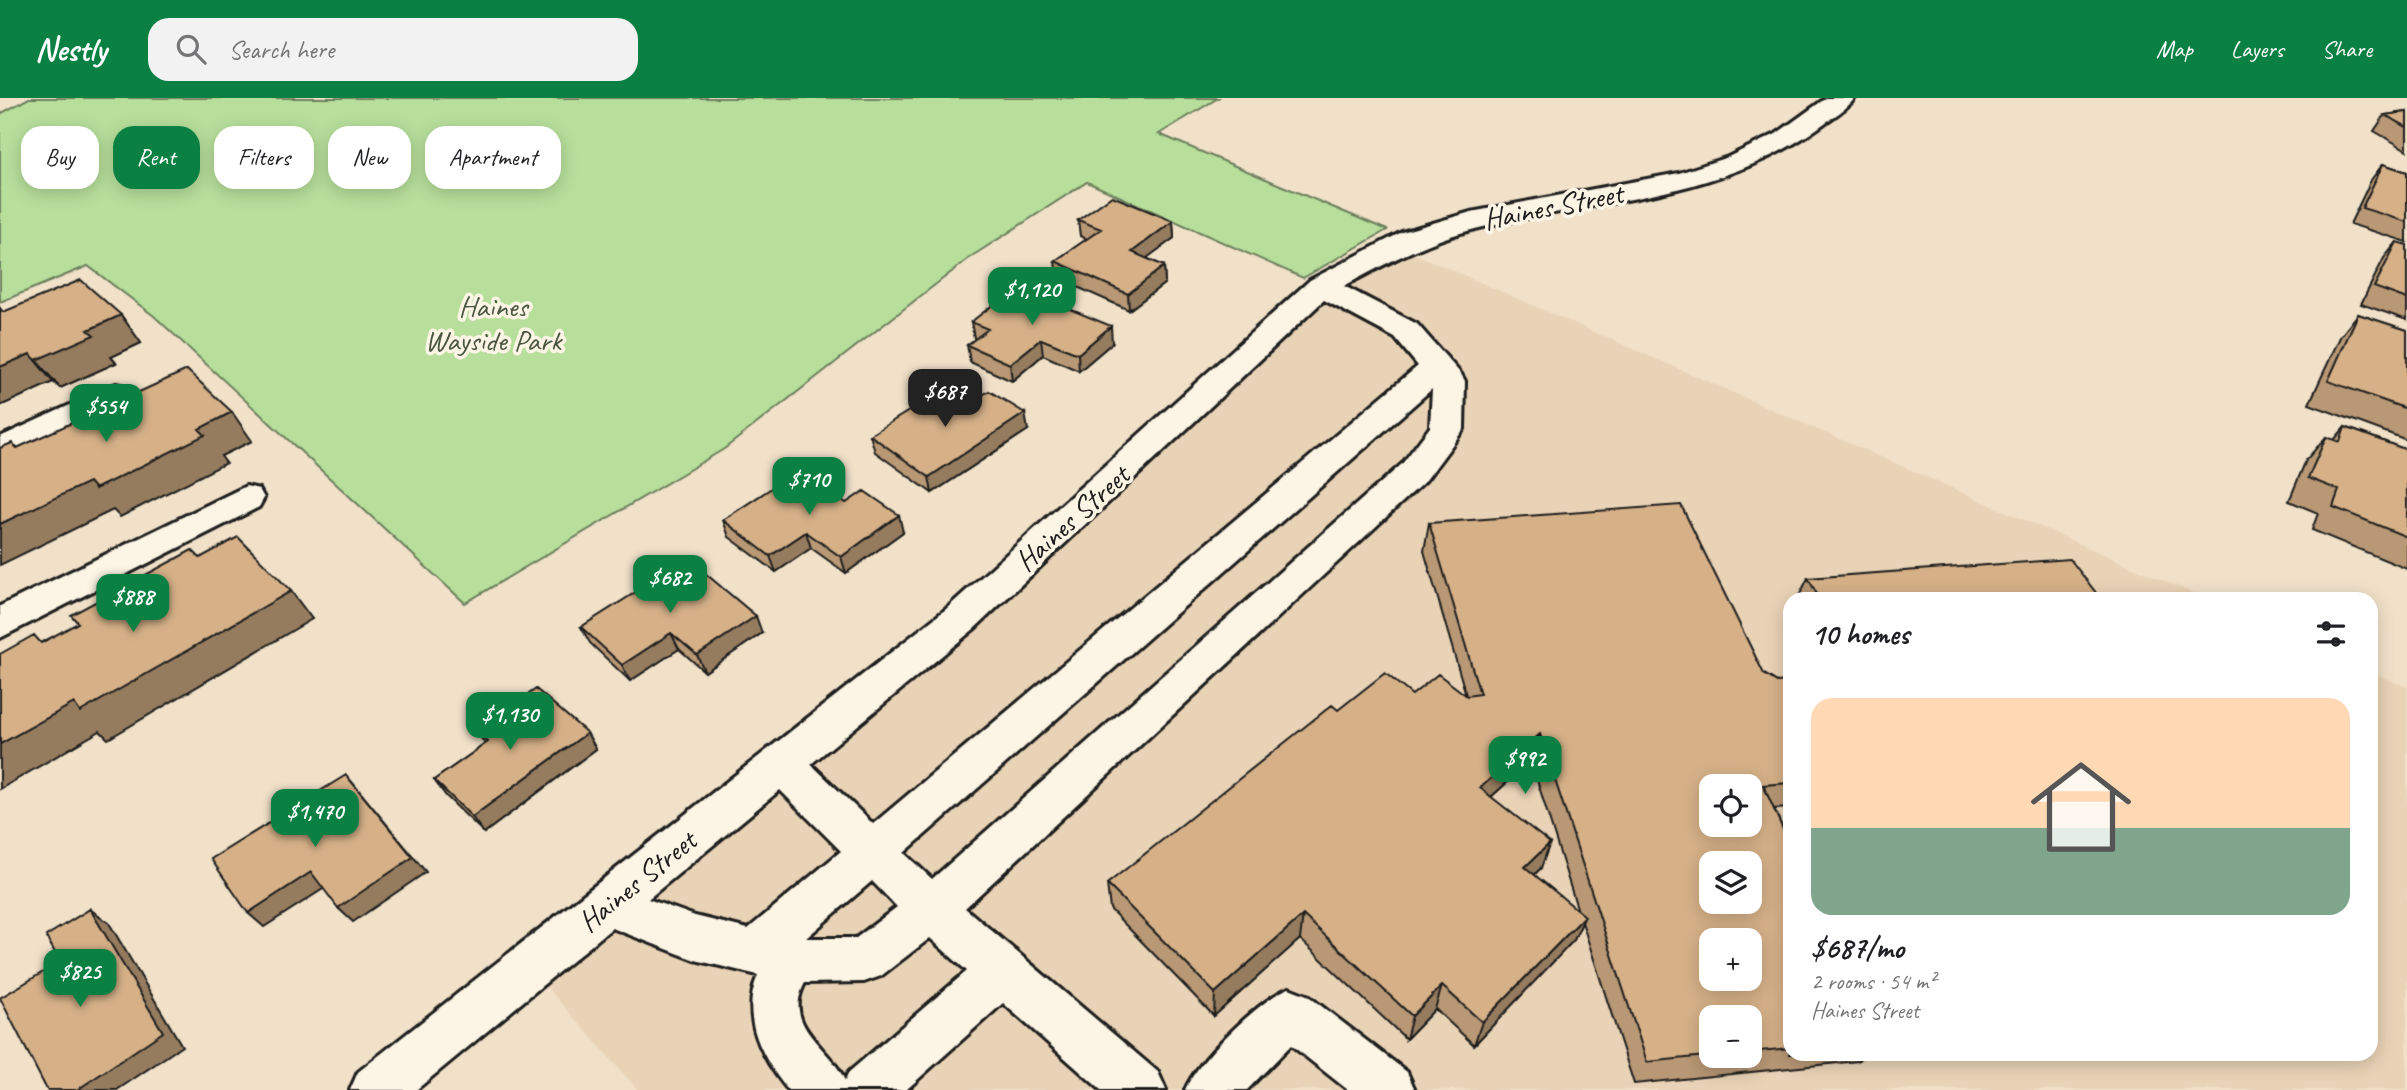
<!DOCTYPE html>
<meta charset="utf-8">
<style>
:root{--surface:#fff;--page:#f2f2f2;--text:#202124;--muted:#757577;--line:#e0e0e0;--accent:#0b8043}
body{margin:0;font-family:Caveat,sans-serif;background:var(--page);color:var(--text);height:100vh;display:flex;flex-direction:column;font-size:26px;white-space:nowrap}
*{box-sizing:border-box;margin:0}
p{font-size:23px;color:var(--muted)}
.icon{flex:none;width:38px;height:38px;fill:none;stroke:currentColor;stroke-width:2;stroke-linecap:round;stroke-linejoin:round}
.map{position:relative;flex:1;overflow:hidden}
.sheet{position:absolute;left:1783px;top:494px;width:595px;height:469px;display:flex;flex-direction:column;background:var(--surface);border-radius:21px;box-shadow:0 4px 18px #0003}
.sheet>*{flex:none}
.banner{position:absolute;left:21px;top:28px;width:665px;height:63px;display:flex;gap:14px}
.buttons{position:absolute;left:1699px;top:676px;display:grid;gap:14px}
.buttons a{display:grid;place-items:center;width:63px;height:63px;border-radius:14px;background:var(--surface);box-shadow:0 4px 18px #0003;font-size:35px}
.price{position:absolute;translate:-50% -60px;padding:0 16px;border-radius:14px;background:var(--accent);color:#fff;font-size:23px;line-height:46px;filter:drop-shadow(0 2px 4px #0008)}
.price::after{content:'';position:absolute;left:50%;top:42px;width:21px;height:16px;margin-left:-10px;background:inherit;clip-path:polygon(0 0,100% 0,50% 100%)}
.price.on{background:#222;color:#fff}
ul{padding:0;list-style:none}
li{display:grid;align-content:center;gap:14px;height:371px;padding:0 28px}
li+li{border-top:2px solid var(--line)}
li span{display:grid;place-items:center;height:217px;border-radius:21px;color:#555}
li>.icon{margin-inline-start:auto}
span .icon{width:126px;height:126px;fill:#fffc;stroke-width:1}
li b{font-size:30px}
h2{display:flex;justify-content:space-between;align-items:center;height:84px;padding:0 28px;font-size:30px}
.pill{padding:0 24px;border-radius:21px;background:var(--surface);box-shadow:0 4px 18px #0003;font-size:24px;line-height:63px}
.pill.on{background:var(--accent);color:#fff}
header{display:flex;align-items:center;gap:42px;box-sizing:border-box;height:98px;padding:0 35px;background:var(--accent);color:#fff}
header strong{font-size:33px}
nav{display:flex;gap:38px;margin-inline-start:auto;font-size:24px}
.search{width:490px;height:63px;background:var(--page);display:flex;align-items:center;gap:18px;box-sizing:border-box;padding:0 24px;border-radius:21px;color:var(--muted);font-size:26px}
.map>svg:first-child{display:block}
</style>
<header>
<strong>Nestly</strong>
<div class="search"><svg class="icon" aria-label="search" viewBox="0 0 24 24"><circle cx="10" cy="10" r="6"/><path d="M15 15l6 6"/></svg>Search here</div>
<nav><a>Map</a><a>Layers</a><a>Share</a></nav>
</header>
<div class="map">
<svg width="2407" height="992" viewBox="0 0 2407 992">
<rect width="100%" height="100%" fill="#f1e1c9"/>
<filter id="ink" filterUnits="userSpaceOnUse"><feTurbulence type="fractalNoise" baseFrequency=".0143" numOctaves="2"/><feDisplacementMap in="SourceGraphic" scale="14" xChannelSelector="R" yChannelSelector="G"/><feConvolveMatrix kernelMatrix="1 2 1 2 8 2 1 2 1" color-interpolation-filters="sRGB"/></filter>
<g filter="url(#ink)">
<path fill="#e9d3b6" fill-rule="evenodd" d="M1406,152l798,348h-414v456h581v-382l36,15v403h-1769l-102,-115 796,-689zM1712,688h38v38h-38zM1712,765h38v38h-38zM1712,842h38v38h-38zM1712,919h38v38h-38z"/>
<path fill="#b7df9b" stroke="#6a7e5c" stroke-width="2" d="M29,0h1189l-59,36 228,96 -84,48 -216,-96 -115,74 -248,193 -259,154 -311,-287 -66,-50 -88,36v-188z"/>
<g fill="none" stroke-linecap="round" stroke-linejoin="round">
<g stroke="#1c1c1c" stroke-width="6">
<path id="minor" d="M1826,0h29c-8,11 -22,19 -33,27 -101,75 -229,75 -347,104 -48,12 -88,34 -131,57l73,38 44,50 4,7 -1,48 -38,51 -461,428 193,164 8,18h-65l-98,-87 -97,87h-118c-27,-33 -48,-73 -30,-115l-63,-15 -83,-32 -196,162h-66l8,-18 588,-463 364,-329 92,-48 69,-20 208,-39 49,-16 48,-23zM1324,202l71,38 23,28 -545,458 -62,-60 163,-135zM1432,291l-2,38 -28,37 -470,415 -28,-26zM780,692l61,61 -93,78 -53,-13 -47,-17zM872,783l25,26 -41,31h-50zM930,840l37,33 -118,101 -4,9c-14,-34 -64,-54 -40,-98l59,-1 17,-6z
M116,286l12,3 5,8 -5,8 -128,60v-26z
M246,388l13,3 5,9 -5,9 -259,131v-32z
M1289,890l18,7 100,77 8,18h-67l-57,-45 -44,45h-62c12,-29 74,-90 104,-102z"/>
</g>
<use href="#minor" fill="#fcf5e5" fill-rule="evenodd"/>
</g>
<path fill="#b89875" stroke="#1c1c1c" stroke-width="2" fill-rule="evenodd" d="M2407,14v38l-33,-19 11,-16z
M2383,66l24,8v70l-57,-18 21,-44z
M1078,122l95,1 1,17 -28,20 18,8 1,17 -36,27 -72,-32 -2,-17 32,-22 -7,-3z
M2397,144l10,3v75l-46,-16 23,-46z
M3,214l118,3 20,28 -30,14 5,6 -56,25 -7,-6 -53,24z
M2358,216l49,16v110l-98,-36 31,-67z
M971,224l141,21 -33,28 -36,-16 -31,26 -42,-19 -3,-17 8,-6 -1,-1z
M966,307l62,25 -96,63 -57,-41 -5,-17z
M2345,329l62,23v119l-95,-39 6,-17 -29,-12 17,-41 20,-23 8,3z
M846,405l57,29 -57,41 -35,-25 -35,24 -47,-35 -6,-17z
M1429,425l335,151 13,8 13,-1v127l-16,1 16,36v209h75l-7,7 -224,23 -52,-162 -8,18 -100,105 -39,-36 -29,30 -106,-100 -86,77 -104,-107 -3,-25 231,-174 74,-15h54l-42,-144zM1531,663l47,150 -44,-36 7,-7 -50,-71zM1750,919v38h-38z
M1808,480l292,20h-302z
M581,529l181,6 -57,39 -26,-23 -49,32 -40,-38z
M476,633l111,2 9,16 -112,84 -38,-37 -12,-16 51,-36z"/>
<path fill="#967c5f" stroke="#1c1c1c" stroke-width="2" d="M1173,123l1,17 -42,31v-17z
M1164,168l1,17 -36,27 -1,-16z
M121,217l20,28 -30,14 5,6 -56,25 -24,-28 52,-30z
M1111,228l1,17 -33,28 -1,-17z
M1041,241l2,16 -31,26 -2,-17z
M30,256l23,28 -53,24v-39z
M232,314l20,29 -31,15 5,7 -106,54 -7,-7 -113,55v-41z
M1025,315l3,17 -96,63 -3,-16z
M899,417l4,17 -57,41 -5,-16z
M806,434l5,16 -35,24 -6,-16z
M291,493l21,28 -204,120 -8,-8 -100,58v-45l74,-41z
M756,518l6,17 -57,39 -8,-17z
M671,535l8,16 -49,32 -8,-16z
M587,635l9,16 -112,84 -12,-16z
M1540,636l-9,27 -59,53 8,-26z
M346,677l80,97 -73,50 -15,-14z
M1550,745l-9,25 -25,25 9,-26z
M311,774l15,15 -62,40 -16,-14z
M90,811l19,14 73,123 -65,44h-40z
M1303,817l-3,24 -86,77 1,-23z
M1585,818l-11,24 -100,105 8,-23z
M1442,888l-7,23 -29,30 6,-23z"/>
<path fill="#d6b188" stroke="#1c1c1c" stroke-width="2" fill-rule="evenodd" d="M2407,14v15l-22,-12z
M2383,66l24,8v50l-45,-14z
M1112,98l61,25 -41,31 32,14 -36,28 -73,-33 46,-32 -23,-9z
M2397,144l10,3v54l-33,-12z
M81,182l40,35 -33,15 6,5 -58,25 -6,-6 -30,13v-59l3,4z
M1016,189l95,39 -33,28 -37,-15 -31,25 -43,-19 21,-16 -17,-7z
M2358,216l49,16v79l-79,-28z
M187,272l45,42 -33,17 6,6 -110,54 -6,-7 -89,42v-76l12,-5 5,5z
M943,292l23,15 23,-14 36,22 -96,64 -59,-42z
M2345,329l62,23v87l-74,-30 6,-17 -31,-12 18,-41 14,5z
M799,372l47,33 18,-12 35,24 -58,42 -35,-25 -36,24 -47,-36z
M1681,407l83,169 13,8 13,-1v102l-27,2 27,60v203l-40,4v-35h-38v38h4l-69,7 -107,-328 -60,54 70,55 -25,24 60,49 -103,106 -40,-36 -30,30 -109,-101 -88,78 -108,-109 225,-179 6,5 47,-37 27,22 26,-21 29,22 13,-2 -51,-171zM1712,688h38v38h-38zM1712,765h38v38h-38zM1712,842h38v38h-38z
M238,439l53,54 -211,121 -6,-9 -74,41v-90l34,-19 7,8 37,-20 -7,-8 121,-65 8,8z
M688,461l68,57 -59,39 -26,-22 -49,32 -41,-38z
M2070,461l30,39h-281l-11,-20z
M536,591l51,44 -115,84 -38,-37 54,-38 -12,-11z
M346,677l67,82 -75,51 -27,-36 -63,41 -37,-54z
M90,811l73,123 -86,58h-30l-47,-92 60,-36 -14,-26z"/>
</g>
<g text-anchor="middle" stroke-width="7" stroke-linejoin="round" paint-order="stroke">
<g font-size="30" fill="#1c1c1c" stroke="#fcf5e5">
<text transform="translate(1553 108) rotate(-11)" y="10">Haines Street</text>
<text transform="translate(1072 420) rotate(-42)" y="10">Haines Street</text>
<text transform="translate(637 783) rotate(-39)" y="10">Haines Street</text>
</g>
<g font-size="30" fill="#4a5642" stroke="#fcf5e5">
<text x="493" y="218">Haines<tspan x="493" dy="34">Wayside Park</tspan></text>
</g>
</g>
</svg>
<div class="buttons">
<a><svg class="icon" aria-label="locate" viewBox="0 0 24 24"><circle cx="12" cy="12" r="6"/><path d="M12 2v4M12 18v4M2 12h4M18 12h4"/></svg></a>
<a><svg class="icon" aria-label="layers" viewBox="0 0 24 24"><path d="M12 4l9 5-9 5-9-5zM3 14l9 5 9-5"/></svg></a>
<a>+</a>
<a>−</a>
</div>
<b class="price" style="left:1032px;top:229px">$1,120</b>
<b class="price on" style="left:945px;top:331px">$687</b>
<b class="price" style="left:106px;top:346px">$554</b>
<b class="price" style="left:809px;top:419px">$710</b>
<b class="price" style="left:670px;top:517px">$682</b>
<b class="price" style="left:133px;top:536px">$888</b>
<b class="price" style="left:510px;top:654px">$1,130</b>
<b class="price" style="left:1525px;top:698px">$992</b>
<b class="price" style="left:315px;top:751px">$1,470</b>
<b class="price" style="left:80px;top:911px">$825</b>
<div class="banner">
<a class="pill">Buy</a>
<a class="pill on">Rent</a>
<a class="pill">Filters</a>
<a class="pill">New</a>
<a class="pill">Apartment</a>
</div>
<section class="sheet">
<h2>10 homes<svg class="icon" aria-label="filters" viewBox="0 0 24 24"><path d="M4 7h16M4 17h16"/><circle cx="9" cy="7" r="2"/><circle cx="15" cy="17" r="2"/></svg></h2>
<ul>
<li><span style="background:linear-gradient(#ffd9b3 60%,#7fa58c 0)"><svg class="icon" aria-label="home" viewBox="0 0 24 24"><path d="M3 11l9-7 9 7M6 9v11h12V9"/></svg></span><div><b>$687/mo</b><p>2 rooms · 54 m²</p><p>Haines Street</p></div></li>
</ul>
</section>
</div>
